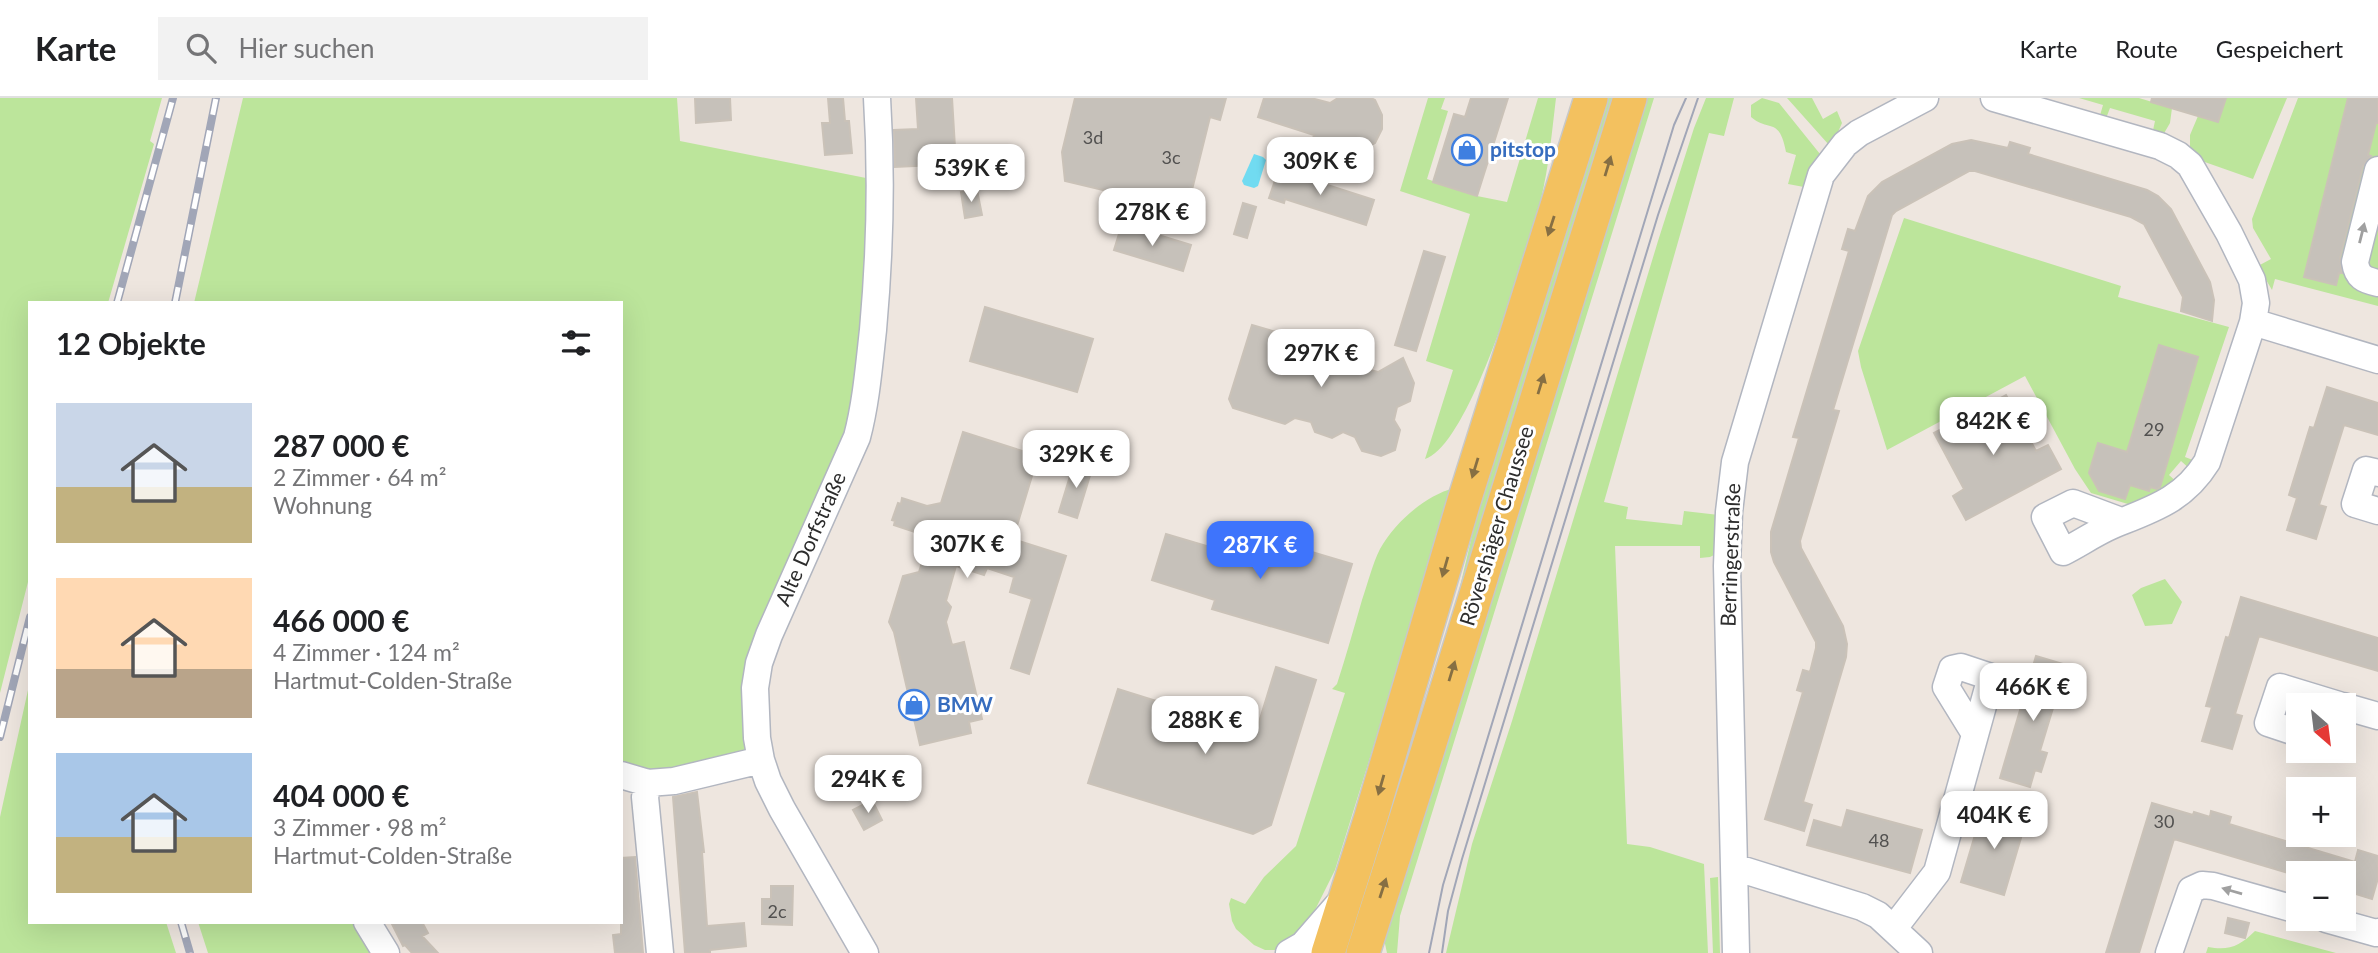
<!DOCTYPE html>
<html lang="de">
<meta charset="utf-8">
<style>
:root{--surface:#fff;--page:#f2f2f2;--text:#202124;--muted:#757577;--line:#e0e0e0;--accent:#3e74fc}
body{margin:0;font-family:Lato,sans-serif;background:var(--page);color:var(--text);height:100vh;display:flex;flex-direction:column;font-size:26px;white-space:nowrap}
*{box-sizing:border-box;margin:0}
p{font-size:23px;color:var(--muted)}
.icon{flex:none;width:38px;height:38px;fill:none;stroke:currentColor;stroke-width:2;stroke-linecap:round;stroke-linejoin:round}
.map{position:relative;flex:1;overflow:hidden}
.details{position:absolute;left:28px;top:203px;width:595px;height:623px;display:flex;flex-direction:column;background:var(--surface);border-radius:0px;box-shadow:0 7px 28px #0002}
.details>*{flex:none}
.needle{width:46px;rotate:152deg}
.tools{position:absolute;left:2286px;top:595px;display:grid;gap:14px}
.tools a{display:grid;place-items:center;width:70px;height:70px;border-radius:0px;background:var(--surface);box-shadow:0 7px 28px #0002;font-size:35px}
.price{position:absolute;translate:-50% -60px;padding:0 16px;border-radius:14px;background:#fff;color:#222;font-size:23px;line-height:46px;filter:drop-shadow(0 2px 4px #0008)}
.price::after{content:'';position:absolute;left:50%;top:42px;width:21px;height:16px;margin-left:-10px;background:inherit;clip-path:polygon(0 0,100% 0,50% 100%)}
.price.active{background:var(--accent);color:#fff}
ul{padding:0;list-style:none}
li{display:flex;align-items:center;gap:21px;height:175px;padding:0 28px}
li span{display:grid;place-items:center;flex:none;width:196px;height:140px;border-radius:0px;color:#555}
li>.icon{margin-inline-start:auto}
span .icon{width:84px;height:84px;fill:#fffc;stroke-width:1}
li b{font-size:30px}
h2{display:flex;justify-content:space-between;align-items:center;height:84px;padding:0 28px;font-size:30px}
header{display:flex;align-items:center;gap:42px;box-sizing:border-box;height:98px;padding:0 35px;background:var(--surface);border-bottom:2px solid var(--line)}
header strong{font-size:33px}
nav{display:flex;gap:38px;margin-inline-start:auto;font-size:24px}
.search{width:490px;height:63px;background:var(--page);display:flex;align-items:center;gap:18px;box-sizing:border-box;padding:0 24px;border-radius:0px;color:var(--muted);font-size:26px}
.map>svg:first-child{display:block}
</style>
<header>
<strong>Karte</strong>
<div class="search"><svg class="icon" aria-label="search" viewBox="0 0 24 24"><circle cx="10" cy="10" r="6"/><path d="M15 15l6 6"/></svg>Hier suchen</div>
<nav><a>Karte</a><a>Route</a><a>Gespeichert</a></nav>
</header>
<div class="map">
<svg width="2378" height="855" viewBox="0 0 2378 855">
<rect width="100%" height="100%" fill="#eee6df"/>
<path fill="#bce59b" d="M0,0h162l-12,43 4,3 -46,159h-78v271l-30,119z
M243,0h434l3,43 191,38 -2,90 -15,139 -18,50 -50,108 -37,197 -128,12v-472h-427z
M1428,0h17l-4,11 7,2 -21,68 50,17 30,6 31,-104h18c-4,33 -7,68 -15,101 -13,48 -70,246 -116,260l28,-89 -27,-9 44,-147 -70,-23z
M1605,0h14l-165,514 22,-93z
M1640,0h14l-254,818 -3,37h-10l-3,-14z
M1706,0h28l-10,38 -15,-3 -105,369 24,5 -2,12 56,6 2,-14 35,4 -1,38 -8,4 -10,1v-12h-85l12,298 23,3 54,17 4,89h-262l26,-109 40,-123 146,-480 36,-113z
M1762,0l17,5 41,51 -7,11 -9,22 -16,-3 8,-29 -10,-3c-7,-36 -16,-19 -35,-35v-12z
M1787,0h25l11,21 14,-8 5,12 -7,16 -6,6z
M2079,0h60l33,10 -2,15 -7,12h-11l3,-14 -45,-13 -5,13 -6,-2 4,-14z
M2226,0h61l-34,81 -54,-19 -9,-11v-14l8,-19 20,5z
M2298,0h80v208l-103,-27 -3,11 -14,-24 13,-7 -18,-31 -1,-9z
M1904,120l217,68 -3,11 111,30 -44,130 13,5 -7,8 -10,-9 -12,14 10,9 -41,23 -47,-14 -16,-24 -50,-93 -138,74 -26,-83 -3,-16z
M1454,390l-119,382 -35,70 -21,10h-14l-11,-5 -18,-16 -4,-8 -3,-17 2,-6 14,6 19,-27 32,-31 49,-153 -13,-4 5,-5c9,-28 17,-56 25,-84 6,-17 10,-35 18,-51 15,-27 45,-53 74,-61z
M2165,481l17,23 -10,22 -27,2 -13,-31 9,-7z
M30,583v241h136l10,31h-176v-136z
M1718,779l2,76h-7l-3,-75z
M198,824h169l19,31h-178z
M2255,833l81,22h-130l2,-6c21,4 32,-1 47,-16z"/>
<path fill="#71dbf1" d="M1254,56l9,3 3,3 -8,26 -4,2 -10,-3 -2,-4z"/>
<path fill="#c6c1ba" stroke="#cac2b8" stroke-width="2" d="M695,0h35l1,22 -35,3z
M828,0h15l2,23h4l3,32 -27,2 -3,-32h8z
M916,0h36l4,66 -61,3 -1,-37 24,-1z
M1075,0h151l-6,22 -10,-3 -23,93 -122,-29 -3,-29z
M1264,0h47l19,5 8,-5h33l4,2 7,15v14l-7,14 -16,8 -15,-1 -1,5 -32,-10 3,-10 -56,-18z
M1471,0h37l-31,98 -44,-14 21,-68 11,3z
M2152,0h74l-8,24 -67,-20z
M2348,0h30v25h-2l-8,32 3,1 -8,10 -23,92 2,15h-3l-3,12 -32,-8z
M1971,42l37,8 2,-6 20,6 -2,6 119,36 11,6 13,13 39,73 4,18 -2,21 -31,-10 2,-14 -39,-73 -13,-7 -156,-46h-6l-73,40 -4,4 -59,195 6,1 -39,130 1,7 42,78 4,18 -1,13 -43,145 9,3 -8,26 -39,-12 38,-127 -6,-2 6,-20 7,2 6,-24v-6l-42,-80 -3,-10v-20l28,-94 -6,-1 56,-186 -7,-2 6,-20 7,2 13,-35 14,-14 70,-38z
M1280,68l15,4 -2,4 81,26 -8,25 -81,-26 -1,4 -15,-5z
M977,92l5,25 -17,3 -4,-26z
M1243,105l13,4 -9,31 -13,-4z
M1122,126l69,21 -8,26 -69,-21z
M1424,153l21,6 -29,94 -21,-6z
M985,209l108,32 -16,53 -107,-31z
M1252,227l103,30 8,13 15,4 25,-14 11,25 -4,18 -13,6 -3,13 6,10 -5,20 -14,6 -19,-5 -7,-14 -12,-5 -11,6 -17,-6 -4,-10 -16,-4 -10,6 -52,-16 -4,-9z
M2159,247l39,12 -38,130 -3,2 -7,-2 -1,4 -19,-6 -5,14 -26,-8 -10,-18 9,-30 29,9z
M2327,289l51,16v32l-34,-10 -25,80 7,2 -10,32 -29,-9 10,-32 -8,-3 21,-68 4,1z
M2006,297l30,56 12,-6 13,24 -95,51 -13,-24 11,-7 -30,-56z
M963,334l75,24 -25,83 53,17 -37,118 -18,-6 21,-69 -22,-7 4,-15 -27,-9 -3,7 -28,-9 -10,35 5,6 -5,15 6,23 12,-3 18,77 -13,3 2,11 -51,12 -26,-113 -5,-10 14,-46 16,-4 9,-28 -10,-11 -24,-8 1,-4 -3,-1 6,-17 3,1 1,-6 25,8 14,-3z
M1074,365l18,6 -15,49 -18,-6z
M1239,427l30,10 -1,4 84,25 -24,79 -116,-34 3,-9 -63,-20 14,-46 64,19z
M2241,499l137,41v33l-119,-35 -24,78 7,2 -10,33 -30,-8 10,-34 -6,-1 20,-69 3,1z
M2036,558l30,9 -26,86 7,2 -6,19 -6,-2 -5,17 -30,-9z
M1276,569l40,13 -45,145 -18,9 -165,-51 30,-94 51,16 -2,8 48,15 2,-8 39,12z
M697,694l7,60h-2l5,74 37,-3 2,23 -36,4v3h-25l-12,-156z
M872,702l10,20 -18,10 -11,-20z
M2152,705l41,12 1,-3 16,5 1,-6 20,6 -2,7 126,38 3,-12 20,6v22l-6,21 -29,-9v-17h-45v3l-124,-37 -35,114h-33z
M1983,710l43,13 -22,74 -43,-13z
M1847,712l75,20 -12,43 -103,-28 7,-25 28,8z
M635,759l8,96h-28l-2,-18 8,-1v-76z
M771,788h22l-1,39 -30,-1v-25h9z
M2228,820l21,5 -4,15 -20,-5z
M391,824h31l6,11 -6,3 16,17h-26l-7,-8 -2,1z"/>
<g fill="none" stroke-linecap="round" stroke-linejoin="round">
<g stroke="#b2b6c0" stroke-width="29">
<path id="minor" d="M1994,0l166,48 18,9 12,10 39,68 23,47 4,23 -3,19 -46,140c-21,34 -48,45 -84,59 -21,7 -40,21 -60,31l-18,-35 28,-14 48,18
M2378,72l-23,92c2,15 9,18 23,21
M2253,224l125,38
M2378,375l-12,-3 -11,34 23,7
M2343,608l35,10
M2298,635l-30,-10 12,-36 59,18
M621,677l27,8 26,-2 87,-21
M648,685l-3,14 15,156
M1734,769l128,40 16,8 41,38
M2326,821l50,14 2,-1
M367,824l19,31
M1894,830l43,-56 54,-195 -30,-10 -9,2 -6,18 29,47
M865,855l-83,-144 -14,-28 -7,-21 -4,-22 -2,-50 4,-25 10,-28 88,-198c9,-34 12,-71 16,-107 7,-78 9,-154 4,-232
M1289,855l14,-8 40,-46
M1736,855l-9,-387 2,-54 6,-50 86,-287 24,-31 14,-11 66,-35
M2169,855l22,-63 11,-5 11,1 85,24"/>
</g>
<g stroke="#c8c8c8" stroke-width="36">
<path id="major" d="M1328,855l43,-136 93,-316 127,-403
M1363,855l62,-194 205,-661"/>
</g>
<use href="#minor" stroke="#fff" stroke-width="26"/>
<use href="#major" stroke="#f3c15f" stroke-width="33"/>
<path stroke="#a1a6b7" stroke-width="2" d="M1429,855l14,-68 205,-675 26,-85 12,-27
M1442,855l6,-42 14,-52 196,-644 40,-117"/>
<g stroke="#a1a6b7" stroke-width="8">
<path id="rail" d="M117,205l56,-205
M175,205l41,-205
M0,639l30,-120
M181,824l9,31"/>
</g>
<use href="#rail" stroke="#fff" stroke-width="5" stroke-dasharray="16" stroke-linecap="butt"/>
</g>
<defs><path id="oneway-solid" d="M-6-.8H1V-3.2L6.5 0L1 3.2V.8H-6Z" transform="scale(1.75)"/></defs>
<g fill="#866f43">
<use href="#oneway-solid" transform="translate(1608 68) rotate(-73)"/>
<use href="#oneway-solid" transform="translate(1551 128) rotate(108)"/>
<use href="#oneway-solid" transform="translate(1541 286) rotate(-73)"/>
<use href="#oneway-solid" transform="translate(1475 370) rotate(107)"/>
<use href="#oneway-solid" transform="translate(1445 469) rotate(106)"/>
<use href="#oneway-solid" transform="translate(1452 573) rotate(-73)"/>
<use href="#oneway-solid" transform="translate(1381 687) rotate(106)"/>
<use href="#oneway-solid" transform="translate(1383 790) rotate(-72)"/>
</g>
<g fill="#a0a0a0">
<use href="#oneway-solid" transform="translate(2362 135) rotate(-76)"/>
<use href="#oneway-solid" transform="translate(2232 793) rotate(-164)"/>
</g>
<defs>
<g id="shop-ring" transform="scale(1.575)"><circle r="9.5" fill="#fff" stroke="#3f7fe0" stroke-width="1.5"/><path d="M-5-2.5h2.3a2.7 3.5 0 0 1 5.4 0H5L5.5 6h-11ZM-1.5-2.5h3a1.5 2.3 0 0 0-3 0Z" fill="#3f7fe0"/></g>
</defs>
<g fill-rule="evenodd">
<use href="#shop-ring" x="1467" y="52"/>
<use href="#shop-ring" x="914" y="607"/>
</g>
<g text-anchor="middle" stroke-width="6" stroke-linejoin="round" paint-order="stroke">
<g font-size="18" fill="#525150">
<text x="1093" y="46">3d</text>
<text x="1171" y="66">3c</text>
<text x="2154" y="338">29</text>
<text x="2164" y="730">30</text>
<text x="1879" y="749">48</text>
<text x="777" y="820">2c</text>
</g>
<g font-size="21" font-weight="bold" fill="#366cbe" stroke="#fff" text-anchor="start">
<text x="1490" y="59">pitstop</text>
<text x="937" y="614">BMW</text>
</g>
<g font-size="21" fill="#2c2c2c" stroke="#fff">
<text transform="translate(1497 428) rotate(-73)" y="7">Rövershäger Chaussee</text>
<text transform="translate(811 441) rotate(-66)" y="7">Alte Dorfstraße</text>
<text transform="translate(1731 457) rotate(-88)" y="7">Berringerstraße</text>
</g>
</g>
</svg>
<div class="tools">
<a><svg class="needle" viewBox="-14 -14 28 28"><path d="M0-13l5 13h-10z" fill="#e53935"/><path d="M0 13l5-13h-10z" fill="#757577"/></svg></a>
<a>+</a>
<a>−</a>
</div>
<b class="price" style="left:1320px;top:99px">309K €</b>
<b class="price" style="left:971px;top:106px">539K €</b>
<b class="price" style="left:1152px;top:150px">278K €</b>
<b class="price" style="left:1321px;top:291px">297K €</b>
<b class="price" style="left:1993px;top:359px">842K €</b>
<b class="price" style="left:1076px;top:392px">329K €</b>
<b class="price" style="left:967px;top:482px">307K €</b>
<b class="price active" style="left:1260px;top:483px">287K €</b>
<b class="price" style="left:2033px;top:625px">466K €</b>
<b class="price" style="left:1205px;top:658px">288K €</b>
<b class="price" style="left:868px;top:717px">294K €</b>
<b class="price" style="left:1994px;top:753px">404K €</b>
<section class="details">
<h2>12 Objekte<svg class="icon" aria-label="filters" viewBox="0 0 24 24"><path d="M4 7h16M4 17h16"/><circle cx="9" cy="7" r="2"/><circle cx="15" cy="17" r="2"/></svg></h2>
<ul>
<li><span style="background:linear-gradient(#c9d6e8 60%,#c2b280 0)"><svg class="icon" aria-label="home" viewBox="0 0 24 24"><path d="M3 11l9-7 9 7M6 9v11h12V9"/></svg></span><div><b>287 000 €</b><p>2 Zimmer · 64 m²</p><p>Wohnung</p></div></li>
<li><span style="background:linear-gradient(#ffd9b3 65%,#b9a48a 0)"><svg class="icon" aria-label="home" viewBox="0 0 24 24"><path d="M3 11l9-7 9 7M6 9v11h12V9"/></svg></span><div><b>466 000 €</b><p>4 Zimmer · 124 m²</p><p>Hartmut-Colden-Straße</p></div></li>
<li><span style="background:linear-gradient(#a9c7e8 60%,#c2b280 0)"><svg class="icon" aria-label="home" viewBox="0 0 24 24"><path d="M3 11l9-7 9 7M6 9v11h12V9"/></svg></span><div><b>404 000 €</b><p>3 Zimmer · 98 m²</p><p>Hartmut-Colden-Straße</p></div></li>
</ul>
</section>
</div>
